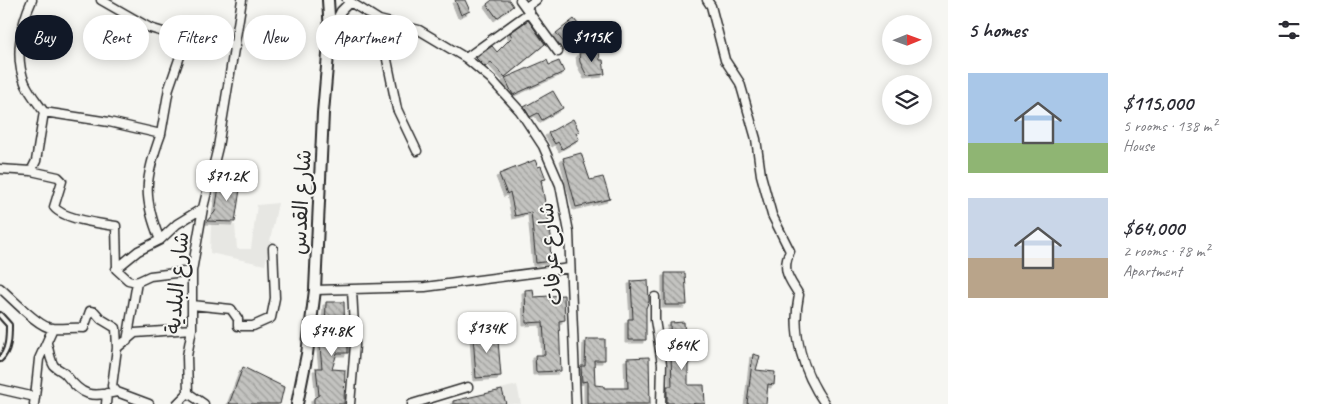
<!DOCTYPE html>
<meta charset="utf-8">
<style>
:root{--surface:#fff;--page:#f7f7f7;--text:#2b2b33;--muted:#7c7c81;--accent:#111827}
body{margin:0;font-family:Caveat,"Playpen Sans Arabic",sans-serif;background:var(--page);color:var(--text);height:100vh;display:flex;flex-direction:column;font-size:19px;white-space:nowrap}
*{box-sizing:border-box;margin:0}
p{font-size:16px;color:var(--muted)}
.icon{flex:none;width:28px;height:28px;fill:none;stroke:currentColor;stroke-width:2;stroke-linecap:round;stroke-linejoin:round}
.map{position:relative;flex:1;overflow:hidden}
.side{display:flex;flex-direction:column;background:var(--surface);width:375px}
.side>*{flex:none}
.guide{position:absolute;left:15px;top:15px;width:475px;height:45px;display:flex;gap:10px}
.needle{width:32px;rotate:89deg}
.tools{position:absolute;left:882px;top:15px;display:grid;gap:10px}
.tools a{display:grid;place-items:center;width:50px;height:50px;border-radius:50%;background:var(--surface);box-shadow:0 2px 12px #0003;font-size:25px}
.price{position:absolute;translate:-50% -42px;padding:0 11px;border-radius:10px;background:#fff;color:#222;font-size:16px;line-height:32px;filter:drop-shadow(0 1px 2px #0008)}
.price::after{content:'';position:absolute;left:50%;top:30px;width:15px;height:11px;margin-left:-8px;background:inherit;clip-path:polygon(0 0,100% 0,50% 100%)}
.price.current{background:var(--accent);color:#fff}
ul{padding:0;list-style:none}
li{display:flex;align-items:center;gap:15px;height:125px;padding:0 20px}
li span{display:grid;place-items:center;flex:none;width:140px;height:100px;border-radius:0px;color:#555}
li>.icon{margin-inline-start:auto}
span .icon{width:60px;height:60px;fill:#fffc;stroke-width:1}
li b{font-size:21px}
h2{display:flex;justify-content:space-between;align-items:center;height:60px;padding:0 20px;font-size:21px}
.pill{padding:0 18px;border-radius:22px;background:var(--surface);box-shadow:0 2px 12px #0003;font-size:18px;line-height:45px}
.pill.current{background:var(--accent);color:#fff}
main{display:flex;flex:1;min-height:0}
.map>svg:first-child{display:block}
</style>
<main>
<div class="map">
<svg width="948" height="404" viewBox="0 0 948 404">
<defs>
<pattern id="building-back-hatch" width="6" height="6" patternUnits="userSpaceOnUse" patternTransform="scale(1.25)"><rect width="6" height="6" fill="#c3c3c0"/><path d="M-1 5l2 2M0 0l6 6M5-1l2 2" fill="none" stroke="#9f9f9c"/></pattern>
<filter id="shadow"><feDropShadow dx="-3" dy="3" stdDeviation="0" flood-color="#0004"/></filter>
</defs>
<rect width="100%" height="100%" fill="#f6f6f2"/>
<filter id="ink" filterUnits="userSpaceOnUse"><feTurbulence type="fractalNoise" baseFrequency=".02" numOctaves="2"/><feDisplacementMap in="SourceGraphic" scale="10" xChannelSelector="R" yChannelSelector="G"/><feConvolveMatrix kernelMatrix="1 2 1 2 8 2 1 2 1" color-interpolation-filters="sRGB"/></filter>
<g filter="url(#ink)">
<path fill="#e7e7e3" d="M278,203l-13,62 -55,-12 1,-29 24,1 2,24h14l6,-44z
M517,385l4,19 -78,-1z"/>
<path fill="url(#building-back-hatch)" stroke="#2b2b2b" filter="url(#shadow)" d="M455,0h10l5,11 -9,4z
M492,0h17l4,6 -16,12 -10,-14z
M574,19l16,20 -15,11 -6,-9 -4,3 -9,-11z
M528,20l17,24 -40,33 -14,-15 -6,5 -9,-9 16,-12 5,6 15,-15 -2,-4z
M599,51l1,9h3l2,14 -18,2 -7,-14 -1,-9z
M547,60l2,5 10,-4 5,11 -51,23 -8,-17z
M553,91l10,17 -21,12 -4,-7 -8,4 -6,-10z
M573,119l6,12 -3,2 3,6 -17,10 -4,-7 -3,2 -7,-11z
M581,153l9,27 13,-3 7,22 -34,8 -13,-49z
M535,160l3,7 3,-1 5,13 -5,1 11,61 -2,1 1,19 -15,2 -5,-51 -16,4 -5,-24 -3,2 -8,-20z
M220,180l21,3 -6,39 -28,-1 8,-9z
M665,273h20l2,32h-22z
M648,280l1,21 -3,7v32h-18v-21h5l-2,-38z
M533,289l1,8 30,-2 1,25 -6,1 2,50 -25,1 -1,-17h10l-2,-33 -17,1 -1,-33z
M326,302h18l1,38 3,1v12h-11l-5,16 13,1 -1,34h-30v-6l5,-3 -3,-27h6l-2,-21 1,-10 4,-1z
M684,322l2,33h6v7h-4v23h16l1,19 -38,-1v-17h5l-2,-63z
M497,329l4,47 -25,2 -3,-44z
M586,339h19v21h-11l1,25 9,1v2h24l-1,-30 22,-1 1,47h-63v-23l-5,1 -1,-16h4z
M753,354l7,2 -4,14 19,2 -1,13 -6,-1 -2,20h-19z
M243,367l41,20 -4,17h-51z
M502,390l4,14h-53v-3z"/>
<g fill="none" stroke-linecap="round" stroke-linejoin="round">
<g stroke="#2b2b2b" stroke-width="8">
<path id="lane" d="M0,315l9,10c0,12 0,26 -9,34"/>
</g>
<g stroke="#2b2b2b" stroke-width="11">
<path id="street" d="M32,0c-11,24 -18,57 -7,83 5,11 13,20 19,29
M101,0l49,28 36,11 50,7
M347,0l32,20 40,10 47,28 25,21 29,32 23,35 17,39 9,47 7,172
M520,0l38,52
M707,0l4,6 14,54 15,23 16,56 5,36 11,40 18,36c-9,20 -1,27 9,44 -8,39 4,77 26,109
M526,7l10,-7
M379,20l18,89 20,42
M330,32l11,-21 9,-9
M466,58l64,-46
M161,134c-16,43 -19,63 -1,106l17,-16 26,-16
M0,169l31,2 5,-10 8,-49 65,10 52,12 8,-46 17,-49
M31,171l27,6 4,4 -8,26c9,12 47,17 62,19l1,42
M160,240l-22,11 -22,18 12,11 9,2 13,-6 42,-5
M0,288c12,10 39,40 52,40 11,1 21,-1 32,0l6,-17 5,1 6,7 15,9 1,20 -5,38 5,6 32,12
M315,290l110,-3 145,-19
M655,297v23l7,44 -1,40
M192,305l39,4 7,10v7h15l18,-8 4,-20 -2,-50
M127,341l10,-59
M47,343c2,7 3,17 7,23 3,3 9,5 12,9 17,22 24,22 51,17
M117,348l18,-15 57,-4
M0,389l35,8 -1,7
M188,393l-1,-37 5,-27v-58l11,-63 15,-61 24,-147
M188,393l16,11
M35,397l4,-38 14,-31
M106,404l1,-11
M177,404l11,-11
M350,404l5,-59 -3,-55
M412,404l56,-17"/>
</g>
<g stroke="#2b2b2b" stroke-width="14">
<path id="secondary" d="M297,404l10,-50 8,-64 8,-177 7,-81 -2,-32"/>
</g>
<use href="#lane" stroke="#f6f6f2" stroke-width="4"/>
<use href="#street" stroke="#f6f6f2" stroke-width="8"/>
<use href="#secondary" stroke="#f6f6f2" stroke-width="10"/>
</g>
</g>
<g text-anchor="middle" stroke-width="4" stroke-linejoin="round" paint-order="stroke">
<g font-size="21" fill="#2b2b2b" stroke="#f6f6f2">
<text transform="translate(301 202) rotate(-87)" y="7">شارع القدس</text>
<text transform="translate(550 254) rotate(-95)" y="7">شارع عرفات</text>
<text transform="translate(177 283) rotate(-85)" y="7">شارع البلدية</text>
</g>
</g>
</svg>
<div class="tools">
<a><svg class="needle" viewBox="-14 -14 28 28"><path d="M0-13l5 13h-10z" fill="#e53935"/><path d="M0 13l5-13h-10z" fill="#7c7c81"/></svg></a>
<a><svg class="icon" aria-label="layers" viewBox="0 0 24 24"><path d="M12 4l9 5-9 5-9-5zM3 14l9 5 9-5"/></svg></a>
</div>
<b class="price current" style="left:592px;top:63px">$115K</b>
<b class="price" style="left:227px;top:202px">$71.2K</b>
<b class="price" style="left:487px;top:354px">$134K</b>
<b class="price" style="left:332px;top:357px">$74.8K</b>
<b class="price" style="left:682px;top:371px">$64K</b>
<div class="guide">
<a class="pill current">Buy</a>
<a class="pill">Rent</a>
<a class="pill">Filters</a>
<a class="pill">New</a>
<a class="pill">Apartment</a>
</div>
</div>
<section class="side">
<h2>5 homes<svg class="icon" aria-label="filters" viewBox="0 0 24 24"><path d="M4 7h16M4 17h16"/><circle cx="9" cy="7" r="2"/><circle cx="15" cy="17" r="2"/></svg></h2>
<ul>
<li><span style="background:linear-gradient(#a9c7e8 70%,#8fb573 0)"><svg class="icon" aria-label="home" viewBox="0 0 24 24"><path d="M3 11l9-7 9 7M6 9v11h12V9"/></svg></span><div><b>$115,000</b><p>5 rooms · 138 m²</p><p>House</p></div></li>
<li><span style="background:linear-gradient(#c9d6e8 60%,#b9a48a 0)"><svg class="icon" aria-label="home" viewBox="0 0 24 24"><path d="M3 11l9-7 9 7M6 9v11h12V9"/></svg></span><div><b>$64,000</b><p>2 rooms · 78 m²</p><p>Apartment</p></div></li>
</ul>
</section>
</main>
